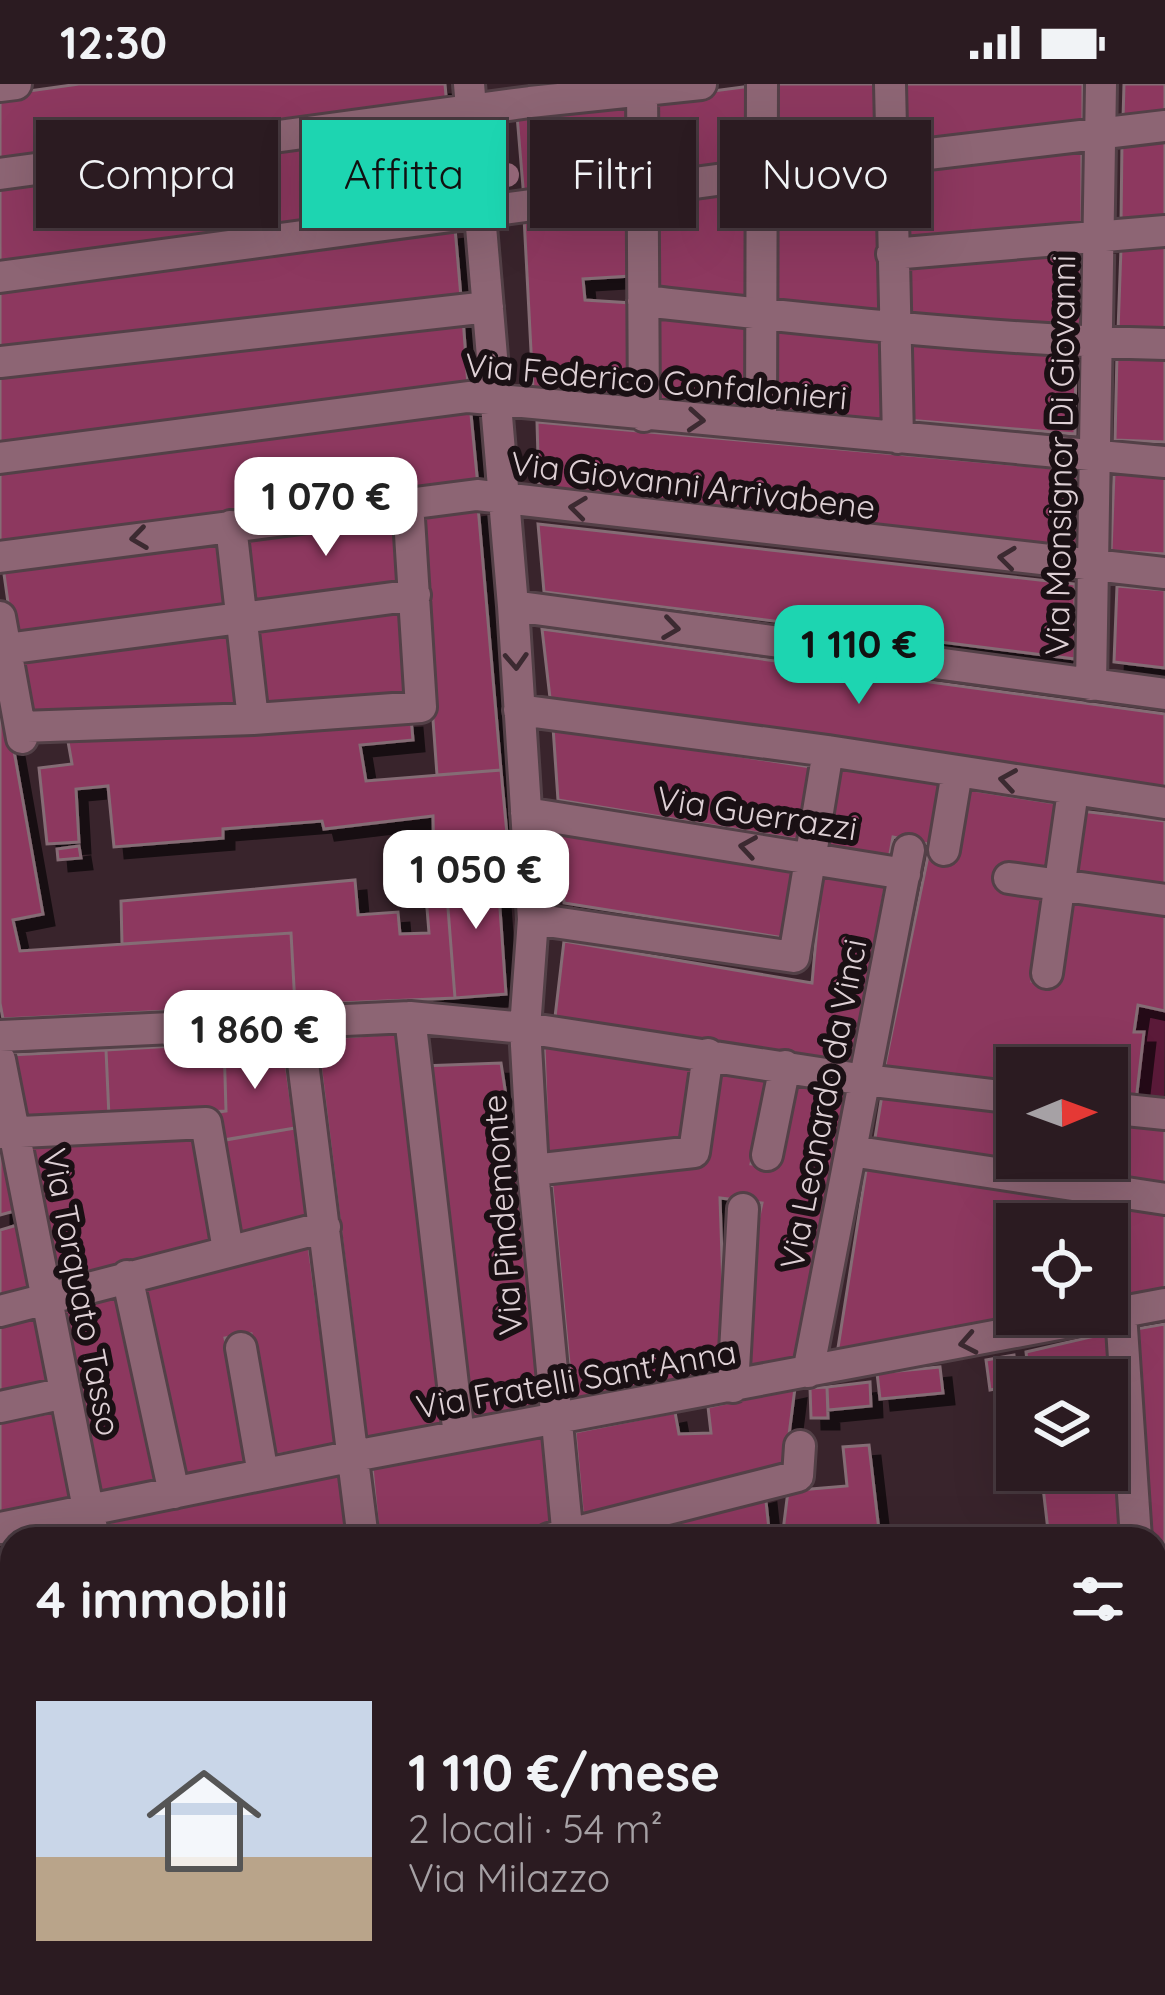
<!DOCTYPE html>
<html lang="it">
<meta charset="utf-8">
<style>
:root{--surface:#2b1b21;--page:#37282e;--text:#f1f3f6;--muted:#a6a1a5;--line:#47393f;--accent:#1dd5b1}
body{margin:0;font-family:Quicksand,sans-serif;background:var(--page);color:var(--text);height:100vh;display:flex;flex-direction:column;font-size:45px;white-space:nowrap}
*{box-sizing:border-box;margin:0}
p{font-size:39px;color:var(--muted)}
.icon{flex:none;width:66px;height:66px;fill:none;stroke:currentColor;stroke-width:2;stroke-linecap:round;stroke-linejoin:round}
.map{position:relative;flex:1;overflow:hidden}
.drawer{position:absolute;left:0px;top:1443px;width:1167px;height:468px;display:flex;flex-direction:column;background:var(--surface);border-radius:36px 36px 0 0;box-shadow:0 12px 48px #0002,0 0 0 3px var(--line)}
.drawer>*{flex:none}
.hud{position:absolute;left:36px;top:36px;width:1095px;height:108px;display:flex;gap:24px}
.needle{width:78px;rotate:89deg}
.buttons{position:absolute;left:996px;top:963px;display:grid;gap:24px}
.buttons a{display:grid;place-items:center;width:132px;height:132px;border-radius:0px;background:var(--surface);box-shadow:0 12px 48px #0002,0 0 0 3px var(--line);font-size:60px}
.price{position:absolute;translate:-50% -102px;padding:0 27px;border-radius:24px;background:#fff;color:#222;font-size:39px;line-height:78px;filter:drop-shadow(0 3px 6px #0008)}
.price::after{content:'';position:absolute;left:50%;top:72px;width:36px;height:27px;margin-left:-18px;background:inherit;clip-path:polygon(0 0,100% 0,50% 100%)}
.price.selected{background:var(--accent);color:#111}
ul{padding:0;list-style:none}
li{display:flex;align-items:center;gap:36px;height:300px;padding:0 36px}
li+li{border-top:3px solid var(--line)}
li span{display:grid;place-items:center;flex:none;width:336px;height:240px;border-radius:0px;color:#555}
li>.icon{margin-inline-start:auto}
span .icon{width:144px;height:144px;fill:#fffc;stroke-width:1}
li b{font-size:51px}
h2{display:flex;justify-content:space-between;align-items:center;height:144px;padding:0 36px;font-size:51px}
.chip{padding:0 42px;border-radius:0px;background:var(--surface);box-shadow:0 12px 48px #0002,0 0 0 3px var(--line);font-size:42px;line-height:108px}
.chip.selected{background:var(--accent);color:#111}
.status{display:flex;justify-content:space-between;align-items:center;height:84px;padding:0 60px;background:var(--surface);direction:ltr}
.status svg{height:33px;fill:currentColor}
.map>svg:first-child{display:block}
</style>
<div class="status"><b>12:30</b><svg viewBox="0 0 49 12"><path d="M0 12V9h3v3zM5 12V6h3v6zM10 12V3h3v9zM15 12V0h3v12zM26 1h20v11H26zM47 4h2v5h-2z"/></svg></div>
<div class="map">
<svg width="1165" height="1911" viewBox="0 0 1165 1911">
<defs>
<filter id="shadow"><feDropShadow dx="11" dy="11" stdDeviation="0" flood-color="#0009"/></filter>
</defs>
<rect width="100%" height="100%" fill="#39242c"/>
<path fill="#5b1a39" d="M1138,921l27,6 -1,91 -28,-1 8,-68 -10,-1z"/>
<path fill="#8d385f" stroke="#856c75" stroke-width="3" filter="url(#shadow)" d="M79,0h366l2,23 -447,60v-72z
M775,0h103v69l-106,10z
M902,0h181v40l-181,24z
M1124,0h41v32l-42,3z
M751,2l-2,80 -96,14 -1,-81z
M631,15l-1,83 -106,17 -7,-84z
M448,39l8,84 -456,62v-86z
M1165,53v83l-44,3 1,-82z
M1082,63v77l-175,14 -1,-74z
M882,86v144l-111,-8 1,-126z
M751,101v117l-99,-11 1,-90z
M632,116l-1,76 -48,3 2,21 47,3v95l-99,-9 -9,-172z
M455,144l6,69 -461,54v-66z
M1165,160v89l-47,-2 3,-83z
M1081,163v81l-175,-14 -1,-49z
M652,232l98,7 1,88 -99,-9z
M463,234l5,68 -468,62v-78z
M772,244l109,7 5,85 -113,-9z
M907,255l169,14 -1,81 -168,-14z
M1117,270l48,3v85l-50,-2z
M470,320l8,82 -478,63v-82z
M537,338l540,48 1,79 -539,-57z
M1114,389l51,5v76l-54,-3z
M478,422l23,264 -64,5 -19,-262z
M403,428l5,75 -157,20 -8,-75z
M538,440l537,60v75l-531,-67z
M224,450l9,75 -220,29 -10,-71z
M1117,502l48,4v78l-51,-6z
M409,522l5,90 -151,12 -7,-83z
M234,544l8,78 -216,10 -7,-60z
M542,545l623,85v73l-615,-89z
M0,588l43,242 -30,6 7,31 271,-18 4,72 -292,14 -3,-16z
M411,633l2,23 -53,5 6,36 135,-11 9,96 -65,4 10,128 -160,7 -4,-72 -169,11 -1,-43 234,-21 3,35 40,-3 2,22 29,-1 -3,-37h-12l4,-21 16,-5 -1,-54 -109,13 -2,-8 -99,8v9l-109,9 -6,-61 -32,3 3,53 -32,2 -8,-76 33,-4 -5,-28z
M553,643l258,40 -11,73 -242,-40z
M841,682l102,17 -5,63 -45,-9 -4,22 -63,-11z
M966,705l95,15 -29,177 24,5 15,-90 94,14v101l-27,-6 -4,27h10l-8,69 -29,-4v-29h-90v18l-133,-16 44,-214 26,-1z
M1081,727l84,10v70l-92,-14z
M560,749l236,34 -12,71 -220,-35z
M79,762l2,12 -23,2 -1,-11z
M497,782l9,128 -51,4 -10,-128z
M822,788l64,11 -33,179 -298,-45 9,-76 248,42z
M398,949l51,395 -82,16 -50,-405z
M283,958l12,86 -80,14 -2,-29 13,-2 -2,-68z
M224,959l2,68 -117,6 -3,-67z
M544,960l153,21 -11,80 -138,13z
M106,966l3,67 -89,5 -10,-67z
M501,979l16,104 26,242 -80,14 -41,-357z
M715,985l53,8 -17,87 25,2 18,-83 52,9 -44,268 -62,13 9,-113 13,-57 -42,-5 6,176 -153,31 -22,-229 149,-12z
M882,1011l135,15v48h90v-38l58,6v62l-291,-44z
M295,1044l12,92 -74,20 -10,-100z
M201,1049l15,109 -160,44 -27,-147z
M0,1057l22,68 -22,6z
M867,1080l298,43v83l-58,12v-78h-90v90h26l-206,40z
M24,1139l13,66 -37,11v-70z
M308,1155l28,206 -67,11 -18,-122 -26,4 24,126 -68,13 -43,-193z
M122,1205l40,192 -63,13 -38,-189z
M40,1226l13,73 -53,12v-73z
M1165,1240v262l-10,2v-49h-13l-12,-209z
M1116,1247l10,208h-77l-8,-69h66v-90h-78l-3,-28z
M1014,1271l3,30 -27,5 -4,-30z
M940,1283l3,26 -63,6 -3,-26z
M870,1298l1,24 -43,4 -1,-23z
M827,1303l1,31h-17l-1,-30z
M795,1304l-11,86 -201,45 -8,-87 100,-20 4,22 32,-1 -3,-26z
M59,1327l17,89 -76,15v-92z
M545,1349l12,92 -58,14h-120l-7,-72z
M869,1361l11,94h-98l6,-48 59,-5 -4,-39z
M339,1386l8,69h-238l-3,-16z
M765,1408l5,47h-183z
M77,1444l3,11h-57z
M3,1458l9,48v84l-12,3z
M1165,1535v120l-10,1v-119z
M12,1590v97l-12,2v-96z
M1165,1676v74l-10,2v-74z
M12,1687v65l-12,3v-66z
M1165,1773v46l-10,2v-46z
M12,1781v55l-9,-53z
M3,1783l9,53v48l-12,3z
M1165,1872v39h-179l55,-12h114v-25z
M23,1899h135l2,12h-134z
M197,1899h165l-55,12h-108z
M597,1899l4,12h-166l-1,-11z
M626,1899h107l2,12h-106z
M769,1899h35v1l-33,7z"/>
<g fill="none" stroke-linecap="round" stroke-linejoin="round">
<g stroke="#534047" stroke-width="36">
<path id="minor" d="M469,0l44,522 20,313 -8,109 8,142 35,369
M642,0l2,332
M890,0l8,354
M0,2l16,-2
M0,90l530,-72 171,-18
M892,170l273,-23
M0,193l761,-103 404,-48
M643,217c173,19 348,39 522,43
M0,278l488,-55
M761,340l1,-340
M0,374l468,-61 697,65
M231,442l22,193
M0,473l477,-62 688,78
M513,522l652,88
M0,533l22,121
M6,565l409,-54
M1091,601l10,-601
M519,626l309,41 337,52
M20,643l233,-8 168,-12 -13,-204
M526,729l379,61
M944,766l13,-78
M1009,794l156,22
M533,835l261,38 34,-206
M1047,889l26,-182
M410,933l49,419
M298,939l65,516
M0,952l410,-19 115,11 340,52 152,18
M0,976l94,479
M1107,1024l58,6
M0,1049l206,-10 22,127
M851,1067l314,48
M767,1071l18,-89
M533,1086l161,-18 14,-98
M127,1192l47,217
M0,1227l325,-84
M1121,1229l15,226
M241,1264l22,126
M808,1288l101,-522
M733,1303l10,-178
M0,1323l65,-14
M0,1444l354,-72 811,-152
M549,1455l249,-63 2,-30
M1155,1521l10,-3
M1155,1667l10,-2
M1155,1759l10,-1
M0,1768l12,-2
M1155,1842l10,-2
M0,1895l12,-2
M180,1899l2,12
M417,1899l1,12
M611,1899l4,12
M342,1911l53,-12
M817,1911l61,-12"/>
</g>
<use href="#minor" stroke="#8d6574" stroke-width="30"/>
</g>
<circle fill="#a06f82" cx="507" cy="91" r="12"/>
<defs><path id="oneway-chevron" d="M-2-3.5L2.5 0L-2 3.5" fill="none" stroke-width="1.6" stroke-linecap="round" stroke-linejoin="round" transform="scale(3)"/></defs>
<g stroke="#3c2a31">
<use href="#oneway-chevron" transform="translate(696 336) rotate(4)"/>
<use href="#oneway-chevron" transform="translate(578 424) rotate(-173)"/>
<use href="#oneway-chevron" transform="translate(139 454) rotate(172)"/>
<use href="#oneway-chevron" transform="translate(1007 474) rotate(-173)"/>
<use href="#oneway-chevron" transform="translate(671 544) rotate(8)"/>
<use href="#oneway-chevron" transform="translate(516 577) rotate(87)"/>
<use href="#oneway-chevron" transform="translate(1008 696) rotate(-171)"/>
<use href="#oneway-chevron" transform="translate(748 763) rotate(-171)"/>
<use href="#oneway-chevron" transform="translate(968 1259) rotate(169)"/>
</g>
<g text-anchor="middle" stroke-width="12" stroke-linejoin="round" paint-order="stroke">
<g font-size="33" fill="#ded0d5" stroke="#1a1014">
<text transform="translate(656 297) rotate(5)" y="12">Via Federico Confalonieri</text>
<text transform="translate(1060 371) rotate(-89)" y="12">Via Monsignor Di Giovanni</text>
<text transform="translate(693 401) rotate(7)" y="12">Via Giovanni Arrivabene</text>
<text transform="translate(757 729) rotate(9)" y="12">Via Guerrazzi</text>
<text transform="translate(823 1020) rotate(-79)" y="12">Via Leonardo da Vinci</text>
<text transform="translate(502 1131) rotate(-94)" y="12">Via Pindemonte</text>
<text transform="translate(82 1208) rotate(79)" y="12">Via Torquato Tasso</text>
<text transform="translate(576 1295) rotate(-10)" y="12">Via Fratelli Sant'Anna</text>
</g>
</g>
</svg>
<div class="buttons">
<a><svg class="needle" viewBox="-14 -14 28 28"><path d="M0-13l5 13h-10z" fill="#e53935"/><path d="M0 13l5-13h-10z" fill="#a6a1a5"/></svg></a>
<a><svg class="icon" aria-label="locate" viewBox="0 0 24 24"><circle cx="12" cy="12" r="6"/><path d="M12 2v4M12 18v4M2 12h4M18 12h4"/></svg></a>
<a><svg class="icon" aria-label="layers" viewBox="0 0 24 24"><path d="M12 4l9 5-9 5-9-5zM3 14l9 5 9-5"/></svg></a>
</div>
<b class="price" style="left:326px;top:475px">1 070 €</b>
<b class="price selected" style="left:859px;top:623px">1 110 €</b>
<b class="price" style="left:476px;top:848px">1 050 €</b>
<b class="price" style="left:255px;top:1008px">1 860 €</b>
<div class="hud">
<a class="chip">Compra</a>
<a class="chip selected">Affitta</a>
<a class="chip">Filtri</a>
<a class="chip">Nuovo</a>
</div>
<section class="drawer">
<h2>4 immobili<svg class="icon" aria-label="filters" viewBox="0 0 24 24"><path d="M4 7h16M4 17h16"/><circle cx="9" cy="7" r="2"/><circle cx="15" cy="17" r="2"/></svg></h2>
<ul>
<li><span style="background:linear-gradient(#c9d6e8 65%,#b9a48a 0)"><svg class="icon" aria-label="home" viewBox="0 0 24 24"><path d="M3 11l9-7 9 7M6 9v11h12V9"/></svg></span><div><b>1 110 €/mese</b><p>2 locali · 54 m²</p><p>Via Milazzo</p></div></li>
</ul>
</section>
</div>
